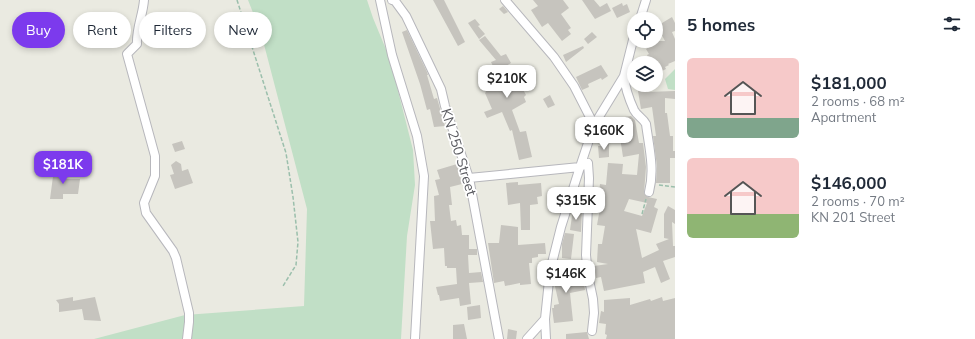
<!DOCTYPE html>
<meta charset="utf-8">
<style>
:root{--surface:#fff;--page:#f2f2f3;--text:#1f2937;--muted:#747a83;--accent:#7c3aed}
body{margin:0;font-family:Mulish,sans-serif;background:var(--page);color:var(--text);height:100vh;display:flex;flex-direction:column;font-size:15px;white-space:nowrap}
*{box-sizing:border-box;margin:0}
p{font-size:13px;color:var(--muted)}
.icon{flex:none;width:22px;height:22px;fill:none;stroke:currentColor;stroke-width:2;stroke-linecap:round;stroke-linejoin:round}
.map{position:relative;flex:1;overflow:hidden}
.details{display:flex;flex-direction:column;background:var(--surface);width:300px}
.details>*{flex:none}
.hud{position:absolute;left:12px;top:12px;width:380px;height:36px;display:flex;gap:8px}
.buttons{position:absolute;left:627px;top:12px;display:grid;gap:8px}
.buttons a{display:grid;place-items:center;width:36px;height:36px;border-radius:50%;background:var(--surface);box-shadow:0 2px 6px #0003;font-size:20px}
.price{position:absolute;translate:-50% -34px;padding:0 9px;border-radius:8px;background:#fff;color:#222;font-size:13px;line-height:26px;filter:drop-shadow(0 1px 2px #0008)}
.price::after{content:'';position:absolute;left:50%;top:24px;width:12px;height:9px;margin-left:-6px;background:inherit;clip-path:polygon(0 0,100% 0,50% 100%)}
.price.on{background:var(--accent);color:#fff}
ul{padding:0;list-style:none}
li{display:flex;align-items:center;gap:12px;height:100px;padding:0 12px}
li span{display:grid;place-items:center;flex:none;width:112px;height:80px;border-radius:6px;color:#555}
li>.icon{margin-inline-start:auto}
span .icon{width:48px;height:48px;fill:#fffc;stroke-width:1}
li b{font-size:17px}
h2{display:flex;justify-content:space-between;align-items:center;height:48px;padding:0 12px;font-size:17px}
.chip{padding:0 14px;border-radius:18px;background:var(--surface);box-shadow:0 2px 6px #0003;font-size:14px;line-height:36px}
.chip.on{background:var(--accent);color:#fff}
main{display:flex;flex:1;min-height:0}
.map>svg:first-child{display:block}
</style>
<main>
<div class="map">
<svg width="675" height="339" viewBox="0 0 675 339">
<rect width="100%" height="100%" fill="#eaeae1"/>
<path fill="#c1dfc6" d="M248,0h119l6,18 17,41 23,91 2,35 -8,51 -6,103h-307l91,-24 119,-9 3,-97 -46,-176z
M675,69v21l-7,-1 -3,-10z"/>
<path fill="#c6c4be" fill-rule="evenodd" d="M433,0h11l21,42 -7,4z
M533,0h30l6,8 -8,6 10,14 -3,2 3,4 -9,7 -14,-18 -6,4 -11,-17 7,-4z
M582,0h12l6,7 7,-4 4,8 -16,8z
M622,3l1,3 4,-2 3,8 -13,6 -5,-10z
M503,6l5,6 -4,2 -5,-5z
M672,17l3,6v8l-3,1 3,7v22l-7,3 1,1 -4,2 1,2 -10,5v-11h-5l-4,-8 2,-1 -3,-5 3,-2 -3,-6h19l-8,-15z
M475,19l5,6 -2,1 7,8 -6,5 -11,-16z
M407,30l20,42 1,3h-1l7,24 3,-1 8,28 -11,1 -4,-18 -3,1 -7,-26 -18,-52z
M592,32l5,5 -9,7 -4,-5z
M485,36l16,20 5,-2 5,9 -5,3 7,14h1l3,5 3,-1 6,11 -2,2 2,5 -14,8 8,22 6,-1 6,26 -13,3 -7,-30 -2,1 -8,-19 -15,6 -3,-6 8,-3 -7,-16 1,-1 -1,-2 16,-7 -10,-21 5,-2 -17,-20z
M583,46l1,2 -18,14 -3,-7z
M601,65l7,11 -6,4 -1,-2 -13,6 1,3 -7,3 -6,-13z
M637,85h8l2,7 28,-1v8l-10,-1v15h2l3,23h3v15h2v7h-5v25h-14l1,-17 -4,-30h3l-4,-29 -11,2z
M550,95l5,10 -7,3 -5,-9z
M631,116l4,4 4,23h4l3,24 -2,26 4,4 9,2 -3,8 4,2 -7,24 -15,-4 6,29 17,-8 -3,-6 13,-5 -5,-1v-24l4,-8 7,4v14l-3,-2 1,24h2v11l-12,4 7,18 -9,4 -6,-16 -12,5 2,11 -41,8 -3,-14 -5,1 -2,-12 14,-2 -11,-2 1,-18h4l3,-18 -8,-1 3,-17 -3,-1 2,-16 1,-7 6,1 2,-22 15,1 -1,10 15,1 2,-21 -16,3 -6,-39zM629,199l18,4 -5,13 -18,-5z
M182,141l3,8 -10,3 -3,-8z
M602,144h7v13l-10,1 -1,-12h4z
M176,161l5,3 1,7 6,-2 5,14 -18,6 -5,-14 4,-1 -3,-9z
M457,164l5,20 -12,3 2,18h-3l2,16 5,-1 1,6 4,-1 1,10h7v14h8v6h-9l1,18 12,-1 2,10 -14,1 2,21 -11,2 -1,-8 -19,3 -1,-6h-1l-2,-8 21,-3 -1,-16h-9v-2h-2l-1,-18 -11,1 -3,-28h5l-1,-25 5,-1 -4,-15 5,-1 -3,-9z
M62,168l1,11h17l-2,15h-15v5h-13l4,-30z
M518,182v3l23,-2 1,13 -5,1 1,7 -8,1v25h-9l-1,-27 -12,2 -2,-22z
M573,209l9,1 -1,22 -11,-2z
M501,225l17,2v18l27,-2 1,11h-8v3l-6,1v5h-3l2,21 -11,1v-2l-15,3 -1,-5 -10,2 -6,-40h11z
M565,233l9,1 -3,25 -9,-1v-14z
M582,269l3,21 -15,3 3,28 -19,2 -2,-15h2v-3l5,-1 -5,-22 1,-10 9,-2v3z
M73,297v4l22,-4 6,24 -17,-1 -2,-11 -23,3v-8l-3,-4z
M662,297l1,4 12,-3v41h-69l1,-4 -2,-1 1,-10 -7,-1 2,-12 3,1v-12l26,-2v7l20,-6 1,2z
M480,305l1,13 -13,2 -1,-13z
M464,324l3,15h-14v-14z
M508,329l9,2 -1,8h-9z
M587,332l2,7h-23v-5z"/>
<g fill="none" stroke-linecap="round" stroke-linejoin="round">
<g stroke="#b7b7bc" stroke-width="10">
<path id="street" d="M144,0c-1,15 -8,29 -7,44l-10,10 28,102v20l-11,27 2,10 27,38 3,7 13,55v9l-2,17
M380,0l12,55 25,81 7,40 -9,163
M392,0l3,1 11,15 35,73 4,17 24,72 30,161
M505,0l49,57 20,29 20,39v3
M640,19l6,-19
M624,76c1,11 5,23 10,34 3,6 9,8 12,14 3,23 9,45 3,68
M469,178l111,-11 8,-4 1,15 -3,77 2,20 5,24 1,14 -2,18
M545,319l1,20
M527,339l18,-20 5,-48 11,-44 19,-60 14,-42 30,-49 10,-40"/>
</g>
<path stroke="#9bbfac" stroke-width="1.5" stroke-dasharray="4 2" stroke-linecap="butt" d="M237,0l49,153 7,44 5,45 -2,23 -13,21
M659,185l16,2
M642,214l4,-15"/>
<use href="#street" stroke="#fff" stroke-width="8"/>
</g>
<g text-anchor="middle" stroke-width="3.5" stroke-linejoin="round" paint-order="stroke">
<g font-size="14" fill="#5a5b60" stroke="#fff">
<text transform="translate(459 152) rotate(73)" y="5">KN 250 Street</text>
</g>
</g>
</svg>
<div class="buttons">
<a><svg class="icon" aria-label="locate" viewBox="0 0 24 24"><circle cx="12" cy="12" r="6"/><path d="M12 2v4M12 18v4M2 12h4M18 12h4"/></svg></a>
<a><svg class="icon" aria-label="layers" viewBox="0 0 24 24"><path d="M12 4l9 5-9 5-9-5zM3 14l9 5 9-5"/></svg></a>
</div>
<b class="price" style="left:507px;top:99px">$210K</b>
<b class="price" style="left:604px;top:151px">$160K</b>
<b class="price on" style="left:63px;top:185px">$181K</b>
<b class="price" style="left:576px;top:221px">$315K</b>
<b class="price" style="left:566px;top:294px">$146K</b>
<div class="hud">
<a class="chip on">Buy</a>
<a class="chip">Rent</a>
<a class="chip">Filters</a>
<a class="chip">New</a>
</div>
</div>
<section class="details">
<h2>5 homes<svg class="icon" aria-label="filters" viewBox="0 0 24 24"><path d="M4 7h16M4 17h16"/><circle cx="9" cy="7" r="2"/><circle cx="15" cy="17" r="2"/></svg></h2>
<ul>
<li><span style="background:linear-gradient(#f6c9c9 75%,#7fa58c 0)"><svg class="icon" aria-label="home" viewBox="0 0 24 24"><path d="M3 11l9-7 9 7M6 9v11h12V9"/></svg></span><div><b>$181,000</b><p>2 rooms · 68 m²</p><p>Apartment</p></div></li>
<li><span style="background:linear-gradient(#f6c9c9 70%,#8fb573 0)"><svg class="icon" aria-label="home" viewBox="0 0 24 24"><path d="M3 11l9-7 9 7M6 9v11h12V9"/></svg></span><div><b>$146,000</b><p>2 rooms · 70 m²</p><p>KN 201 Street</p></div></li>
</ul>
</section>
</main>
